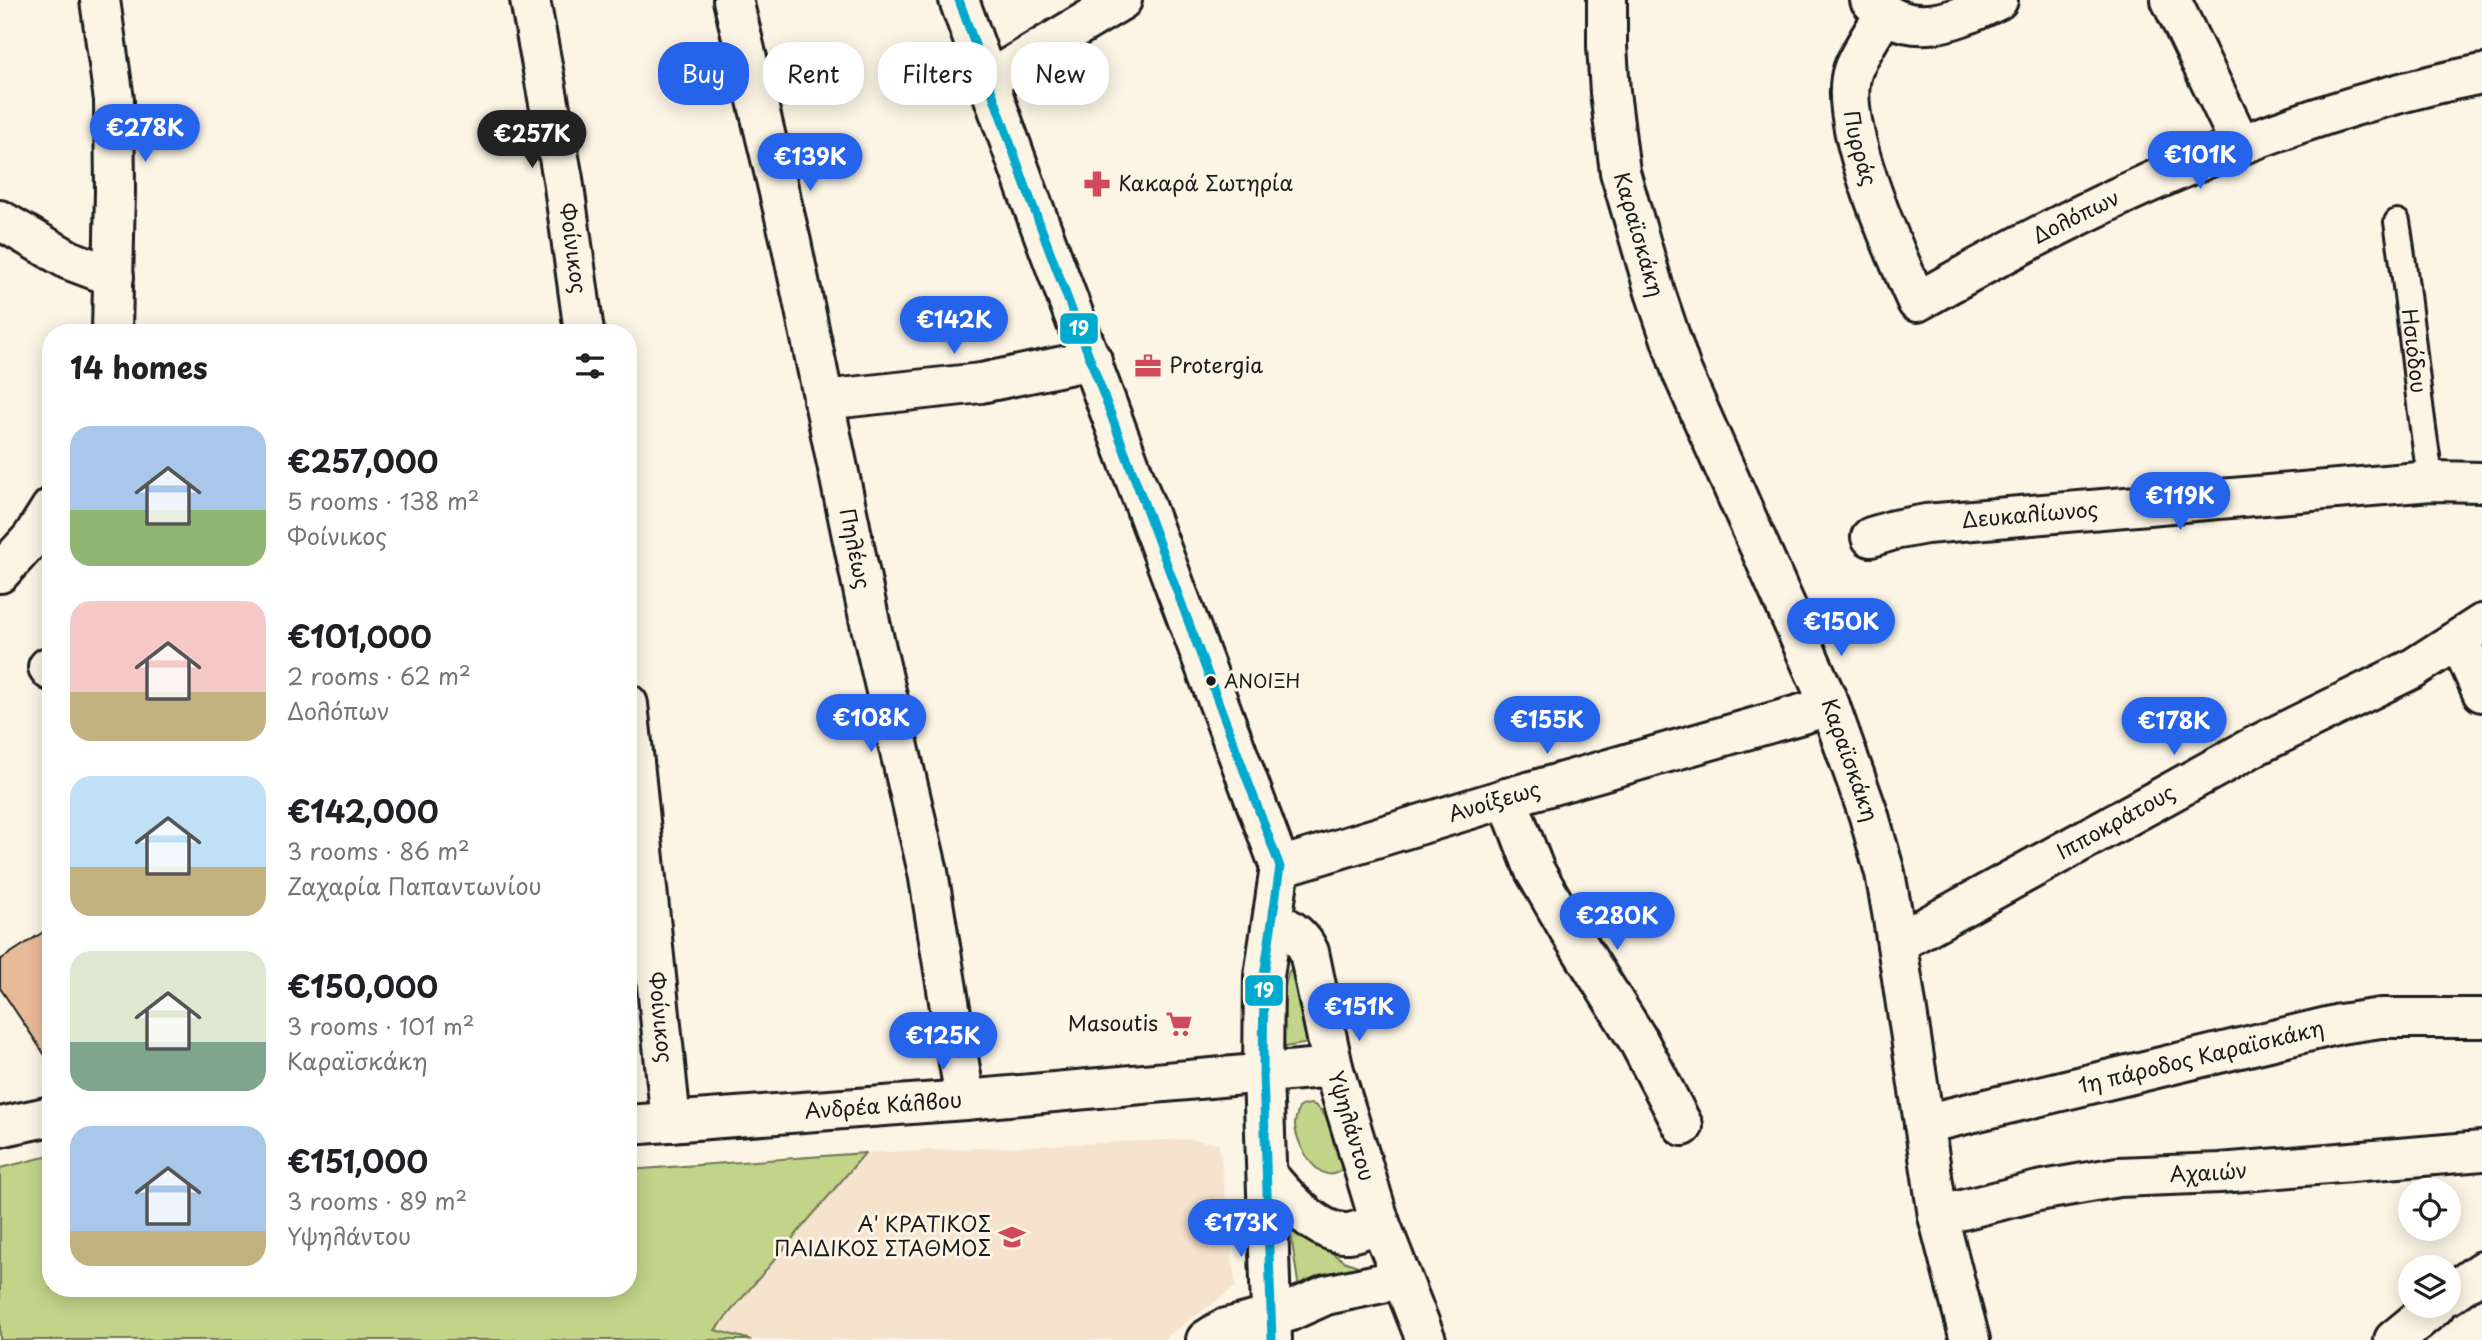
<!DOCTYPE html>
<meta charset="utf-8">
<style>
:root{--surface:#fff;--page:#f6f6f6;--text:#202124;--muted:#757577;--accent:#2563eb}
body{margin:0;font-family:"Playpen Sans",sans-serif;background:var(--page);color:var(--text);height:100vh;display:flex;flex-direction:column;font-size:26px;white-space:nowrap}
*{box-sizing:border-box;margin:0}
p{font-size:23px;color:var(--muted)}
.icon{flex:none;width:38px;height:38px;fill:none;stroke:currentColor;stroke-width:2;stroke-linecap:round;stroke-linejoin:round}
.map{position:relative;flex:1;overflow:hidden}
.sheet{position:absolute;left:42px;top:324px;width:595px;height:973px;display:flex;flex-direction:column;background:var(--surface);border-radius:28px;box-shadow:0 4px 18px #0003}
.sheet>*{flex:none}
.banner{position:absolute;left:658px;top:42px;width:665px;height:63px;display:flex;gap:14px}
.buttons{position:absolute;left:2398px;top:1178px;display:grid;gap:14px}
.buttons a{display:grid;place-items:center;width:63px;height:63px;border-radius:50%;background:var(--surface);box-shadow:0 4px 18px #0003;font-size:35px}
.price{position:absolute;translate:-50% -60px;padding:0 16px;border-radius:24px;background:var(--accent);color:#fff;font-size:23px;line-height:46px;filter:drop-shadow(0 2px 4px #0008)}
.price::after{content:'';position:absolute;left:50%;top:42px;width:21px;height:16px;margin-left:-10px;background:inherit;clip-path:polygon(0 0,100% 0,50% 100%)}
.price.current{background:#222;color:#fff}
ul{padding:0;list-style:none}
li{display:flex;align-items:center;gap:21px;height:175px;padding:0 28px}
li span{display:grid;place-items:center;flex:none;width:196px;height:140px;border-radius:21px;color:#555}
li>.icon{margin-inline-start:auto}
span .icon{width:84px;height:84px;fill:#fffc;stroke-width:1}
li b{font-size:30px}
h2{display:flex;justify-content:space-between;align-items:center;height:84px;padding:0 28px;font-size:30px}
.chip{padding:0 24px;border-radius:28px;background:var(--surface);box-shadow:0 4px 18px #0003;font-size:24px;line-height:63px}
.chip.current{background:var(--accent);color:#fff}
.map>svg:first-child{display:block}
</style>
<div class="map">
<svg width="2482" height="1340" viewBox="0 0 2482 1340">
<rect width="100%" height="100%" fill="#fcf5e5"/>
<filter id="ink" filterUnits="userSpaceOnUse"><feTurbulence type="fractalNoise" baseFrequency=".0143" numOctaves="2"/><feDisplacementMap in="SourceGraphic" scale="14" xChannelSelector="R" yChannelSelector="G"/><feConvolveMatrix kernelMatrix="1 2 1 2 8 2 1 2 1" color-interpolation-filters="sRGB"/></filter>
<g filter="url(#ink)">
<path fill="#f6e3ce" d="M1188,1139l31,5 17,143 -74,53h-411l-37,-9 151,-178z"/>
<path fill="#c1d489" stroke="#6e7852" stroke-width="2" d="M1295,968l14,75 -24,4 -6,-4 6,-57 4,-15z
M1312,1104c18,6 26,47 30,65 -22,21 -46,-25 -47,-44 0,-6 2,-11 4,-17l5,-3z
M865,1153l-150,177 36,10h-751v-172l49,-12h2v132h577v-118z
M1289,1222l20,12 18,16 19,12 15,5 1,5 -63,17z"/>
<path fill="#e9ba9a" stroke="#1c1c1c" stroke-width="2" d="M51,927v137l-51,-76v-28z"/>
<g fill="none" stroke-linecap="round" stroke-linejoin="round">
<g stroke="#1c1c1c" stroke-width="30">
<g id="lane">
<path id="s1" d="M2397,222c14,86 19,173 34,259"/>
</g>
</g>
<g stroke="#1c1c1c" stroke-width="44">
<g id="street">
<path id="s2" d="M530,0l33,179 21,153"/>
<path id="s3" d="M733,0l58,242 78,376 59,254 37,228"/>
<path d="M1870,0c37,42 87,21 128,0"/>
<path d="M2171,0l69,143"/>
<path id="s4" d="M1885,13c-10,18 -25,38 -32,57 -18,50 42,183 64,232 178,-102 362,-187 565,-228"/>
<path d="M0,220l69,40 45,17"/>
<path d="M823,400l158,-17 111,-23"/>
<path id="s5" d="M1871,537l23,-7 32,-6 505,-43 51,1"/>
<path d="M2459,640l23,52"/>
<path d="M48,667l3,4"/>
<path id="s6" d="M628,704l43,418"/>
<path d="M1507,798l28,73 34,59 69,110 45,86"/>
<path id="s7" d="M1280,867l227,-69 323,-92"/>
<path id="s8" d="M1897,943l356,-196 159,-78 70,-45"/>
<path id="s9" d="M1924,1124l416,-100 41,-6h101"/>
<path id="s10" d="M1938,1216l100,-25 80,-14 102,-4 262,-22"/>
<path d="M2448,1295l34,-24"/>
<path d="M1206,1340l17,-11 65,-17 38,-17 75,-16"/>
<path d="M2394,1340l41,-34"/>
</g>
</g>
<g stroke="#1c1c1c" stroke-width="44">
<g id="secondary">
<path d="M100,0l14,100 1,90 -3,142"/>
<path d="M959,0l68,190 253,677 -16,109 -1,98 9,266"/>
<path id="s11" d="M1607,0v46l3,46 10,80 35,120 27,80 148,334 39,110 16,57 7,39 46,304 32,124"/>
<path d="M987,81l135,-81"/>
<path d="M0,573l32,-35 19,-30"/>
<path id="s12" d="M1273,921c16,6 29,15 36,31l24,115 47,156 46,117"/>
<path id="s13" d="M628,1125l337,-25 368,-33"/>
<path d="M0,1127l51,-11"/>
<path d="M1268,1176c17,20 50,59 80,57 10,-1 22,-7 32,-10"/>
</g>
</g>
<use href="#lane" stroke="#fcf5e5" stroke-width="24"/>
<use href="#street" stroke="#fcf5e5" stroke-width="38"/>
<use href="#secondary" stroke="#fcf5e5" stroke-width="38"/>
<g stroke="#fcf5e5" stroke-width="14">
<path id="bus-1" d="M959,0l68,190 253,677 -16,109 -1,98 9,266"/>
</g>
<use href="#bus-1" stroke="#00a9ce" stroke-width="9"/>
</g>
</g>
<defs>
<g id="pharmacy-bare" transform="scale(2.1)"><path d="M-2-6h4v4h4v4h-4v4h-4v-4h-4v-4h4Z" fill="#d1495b" stroke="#fcf5e5" stroke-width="2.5" paint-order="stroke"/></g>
<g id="office-bare" transform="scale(2.1)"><path d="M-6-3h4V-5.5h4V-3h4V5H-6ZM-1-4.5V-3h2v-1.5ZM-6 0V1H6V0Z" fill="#d1495b" stroke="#fcf5e5" stroke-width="2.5" paint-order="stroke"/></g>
<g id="supermarket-bare" transform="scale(2.1)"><path d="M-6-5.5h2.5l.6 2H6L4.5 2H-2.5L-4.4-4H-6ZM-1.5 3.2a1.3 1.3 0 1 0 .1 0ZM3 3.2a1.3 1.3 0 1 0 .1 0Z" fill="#d1495b" stroke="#fcf5e5" stroke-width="2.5" paint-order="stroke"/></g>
<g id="school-bare" transform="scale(2.1)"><path d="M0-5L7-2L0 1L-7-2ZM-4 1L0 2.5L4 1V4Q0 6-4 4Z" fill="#d1495b" stroke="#fcf5e5" stroke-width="2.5" paint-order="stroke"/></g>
</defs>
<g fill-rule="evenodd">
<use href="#pharmacy-bare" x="1097" y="184"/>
<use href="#office-bare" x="1148" y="366"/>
<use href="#supermarket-bare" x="1179" y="1024"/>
<use href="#school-bare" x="1012" y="1237"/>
</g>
<circle fill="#1c1c1c" stroke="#fcf5e5" stroke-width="2.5" cx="1211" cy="681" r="6"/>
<g text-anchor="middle" stroke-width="6" stroke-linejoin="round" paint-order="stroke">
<g font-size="19" fill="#1c1c1c" stroke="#fcf5e5" text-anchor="start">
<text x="1224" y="688">ΑΝΟΙΞΗ</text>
</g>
<g font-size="21" fill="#1c1c1c" stroke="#fcf5e5">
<text dy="7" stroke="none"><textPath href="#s4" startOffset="145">Πυρράς</textPath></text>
<text dy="7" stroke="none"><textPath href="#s4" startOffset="490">Δολόπων</textPath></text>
<text dy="7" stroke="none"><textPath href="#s11" startOffset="238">Καραϊσκάκη</textPath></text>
<text dy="7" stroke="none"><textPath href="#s2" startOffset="252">Φοίνικος</textPath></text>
<text dy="7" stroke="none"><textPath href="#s1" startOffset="130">Ησιόδου</textPath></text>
<text dy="7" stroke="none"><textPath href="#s5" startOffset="161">Δευκαλίωνος</textPath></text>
<text dy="7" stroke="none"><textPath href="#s3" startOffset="562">Πηλέως</textPath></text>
<text dy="7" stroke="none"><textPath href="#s11" startOffset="805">Καραϊσκάκη</textPath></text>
<text dy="7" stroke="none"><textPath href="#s7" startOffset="224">Ανοίξεως</textPath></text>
<text dy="7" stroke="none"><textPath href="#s8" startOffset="250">Ιπποκράτους</textPath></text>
<text dy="7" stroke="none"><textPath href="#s6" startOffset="315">Φοίνικος</textPath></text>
<text dy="7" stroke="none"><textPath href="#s9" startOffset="285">1η πάροδος Καραϊσκάκη</textPath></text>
<text dy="7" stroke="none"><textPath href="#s13" startOffset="256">Ανδρέα Κάλβου</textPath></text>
<text dy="7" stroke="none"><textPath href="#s12" startOffset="228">Υψηλάντου</textPath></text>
<text dy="7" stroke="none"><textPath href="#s10" startOffset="275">Αχαιών</textPath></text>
</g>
<g font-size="21" fill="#1c1c1c" stroke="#fcf5e5" text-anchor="start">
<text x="1118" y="191">Κακαρά Σωτηρία</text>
<text x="1169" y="373">Protergia</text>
<text x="1158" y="1031" text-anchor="end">Masoutis</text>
<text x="991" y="1232" text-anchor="end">Α' ΚΡΑΤΙΚΟΣ<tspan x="991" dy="24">ΠΑΙΔΙΚΟΣ ΣΤΑΘΜΟΣ</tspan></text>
</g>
</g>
<g stroke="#fcf5e5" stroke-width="2.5">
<rect x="1059" y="312" width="40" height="33" rx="7" fill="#00a9ce"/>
<rect x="1244" y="974" width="40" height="33" rx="7" fill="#00a9ce"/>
</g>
<g font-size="19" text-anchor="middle" font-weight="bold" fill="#fff">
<text x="1079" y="335">19</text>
<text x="1264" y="997">19</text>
</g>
</svg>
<div class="buttons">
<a><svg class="icon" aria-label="locate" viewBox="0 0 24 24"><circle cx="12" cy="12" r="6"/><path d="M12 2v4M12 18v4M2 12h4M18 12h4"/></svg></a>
<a><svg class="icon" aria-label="layers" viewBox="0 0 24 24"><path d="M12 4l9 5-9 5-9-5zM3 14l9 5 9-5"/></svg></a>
</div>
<b class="price" style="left:145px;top:164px">€278K</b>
<b class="price current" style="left:532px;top:170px">€257K</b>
<b class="price" style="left:2200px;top:191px">€101K</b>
<b class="price" style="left:810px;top:193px">€139K</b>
<b class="price" style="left:954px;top:356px">€142K</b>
<b class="price" style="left:2180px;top:532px">€119K</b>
<b class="price" style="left:1841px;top:658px">€150K</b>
<b class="price" style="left:871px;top:754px">€108K</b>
<b class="price" style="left:1547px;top:756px">€155K</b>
<b class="price" style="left:2174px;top:757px">€178K</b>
<b class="price" style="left:1617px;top:952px">€280K</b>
<b class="price" style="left:1359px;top:1043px">€151K</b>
<b class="price" style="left:943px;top:1072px">€125K</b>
<b class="price" style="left:1241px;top:1259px">€173K</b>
<div class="banner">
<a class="chip current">Buy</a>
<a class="chip">Rent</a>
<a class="chip">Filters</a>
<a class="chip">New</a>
</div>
<section class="sheet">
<h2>14 homes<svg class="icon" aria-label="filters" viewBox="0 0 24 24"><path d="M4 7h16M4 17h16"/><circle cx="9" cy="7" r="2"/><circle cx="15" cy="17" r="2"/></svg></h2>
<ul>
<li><span style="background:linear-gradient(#a9c7e8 60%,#8fb573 0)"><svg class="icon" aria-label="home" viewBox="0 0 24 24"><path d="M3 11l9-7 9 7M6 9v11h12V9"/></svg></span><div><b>€257,000</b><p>5 rooms · 138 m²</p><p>Φοίνικος</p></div></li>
<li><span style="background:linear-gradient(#f6c9c9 65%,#c2b280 0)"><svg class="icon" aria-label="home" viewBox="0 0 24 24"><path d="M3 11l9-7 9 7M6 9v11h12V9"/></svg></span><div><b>€101,000</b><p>2 rooms · 62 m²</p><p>Δολόπων</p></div></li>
<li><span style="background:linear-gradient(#bfe0f5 65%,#c2b280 0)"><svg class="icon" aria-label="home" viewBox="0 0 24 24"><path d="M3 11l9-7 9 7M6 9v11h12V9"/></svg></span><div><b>€142,000</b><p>3 rooms · 86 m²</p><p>Ζαχαρία Παπαντωνίου</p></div></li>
<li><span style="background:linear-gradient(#dfe7d0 65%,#7fa58c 0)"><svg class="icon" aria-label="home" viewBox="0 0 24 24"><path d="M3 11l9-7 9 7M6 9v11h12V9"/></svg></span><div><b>€150,000</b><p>3 rooms · 101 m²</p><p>Καραϊσκάκη</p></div></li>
<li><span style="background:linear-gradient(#a9c7e8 75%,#c2b280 0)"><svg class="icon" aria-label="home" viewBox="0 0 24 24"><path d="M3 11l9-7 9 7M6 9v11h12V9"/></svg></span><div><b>€151,000</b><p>3 rooms · 89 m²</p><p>Υψηλάντου</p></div></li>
</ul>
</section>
</div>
